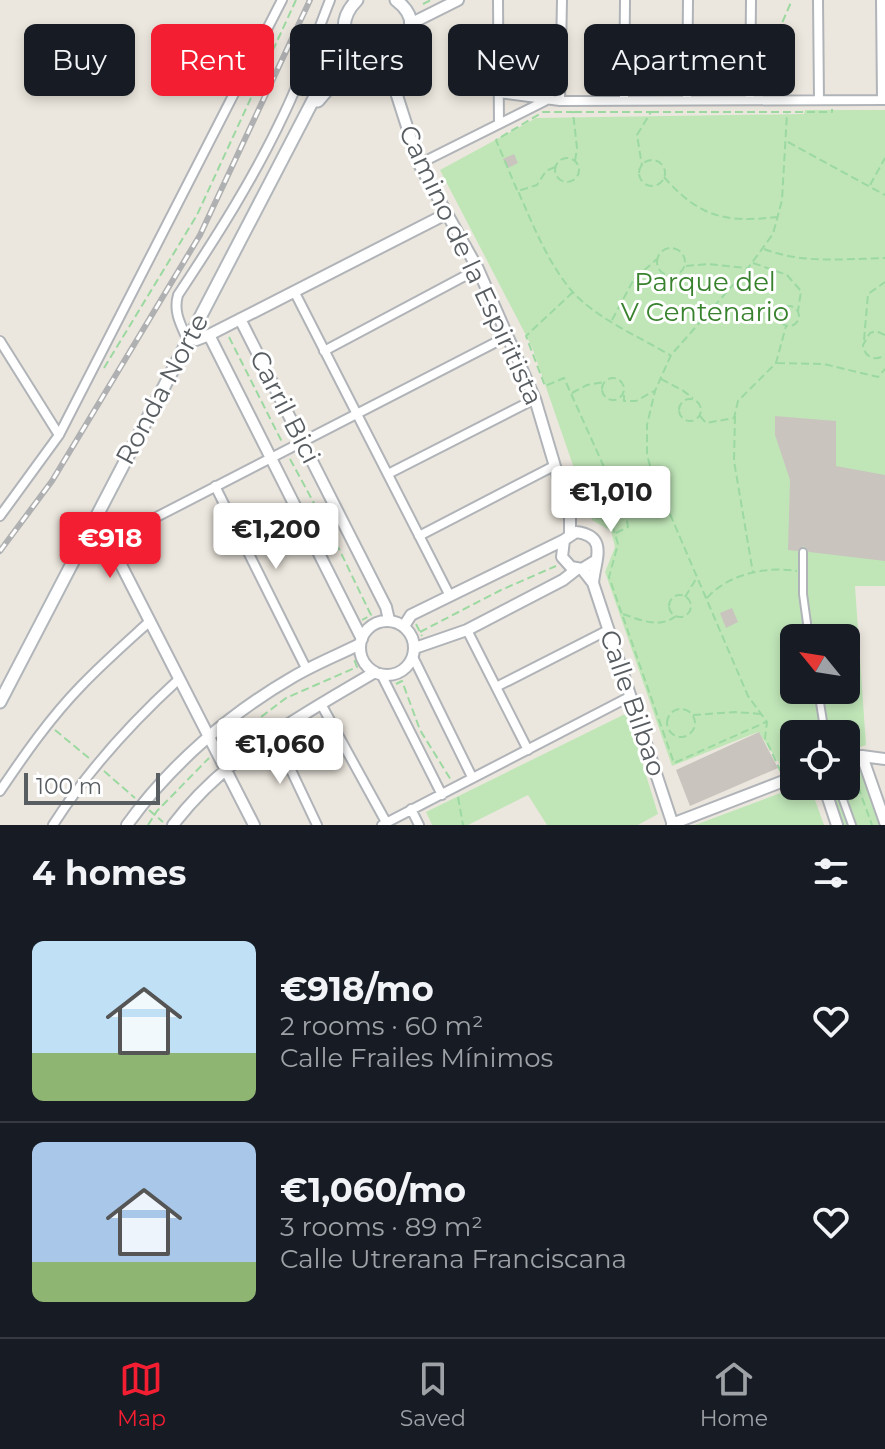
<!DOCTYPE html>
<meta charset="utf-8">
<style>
:root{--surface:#171b24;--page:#20242c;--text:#f1f3f6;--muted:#9ea1a6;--line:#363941;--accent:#f31e31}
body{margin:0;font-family:Montserrat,sans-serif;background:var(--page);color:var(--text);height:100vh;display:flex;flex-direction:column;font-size:30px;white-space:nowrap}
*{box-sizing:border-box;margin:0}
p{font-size:26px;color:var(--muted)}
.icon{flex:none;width:44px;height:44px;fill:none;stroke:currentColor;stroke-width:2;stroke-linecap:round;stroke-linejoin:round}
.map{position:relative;height:825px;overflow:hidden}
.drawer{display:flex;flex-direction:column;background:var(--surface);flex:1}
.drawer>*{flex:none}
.guide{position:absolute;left:24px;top:24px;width:838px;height:72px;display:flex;gap:16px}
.needle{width:52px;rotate:300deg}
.tools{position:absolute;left:780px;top:624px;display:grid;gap:16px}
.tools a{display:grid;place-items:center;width:80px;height:80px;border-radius:12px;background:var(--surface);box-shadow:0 4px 12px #0003;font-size:40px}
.scale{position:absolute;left:24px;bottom:20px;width:136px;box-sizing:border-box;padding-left:8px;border:4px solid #585d61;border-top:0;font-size:22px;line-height:28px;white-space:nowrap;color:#585d61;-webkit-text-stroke:6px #fff;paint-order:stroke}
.price{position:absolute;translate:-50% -68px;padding:0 18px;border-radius:8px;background:#fff;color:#222;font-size:26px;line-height:52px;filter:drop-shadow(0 2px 4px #0008)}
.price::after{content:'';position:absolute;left:50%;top:48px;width:24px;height:18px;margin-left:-12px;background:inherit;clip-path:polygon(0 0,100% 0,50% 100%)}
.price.current{background:var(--accent);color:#fff}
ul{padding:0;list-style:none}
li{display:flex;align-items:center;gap:24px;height:200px;padding:0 32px}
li+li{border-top:2px solid var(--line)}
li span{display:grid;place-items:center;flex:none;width:224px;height:160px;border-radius:12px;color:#555}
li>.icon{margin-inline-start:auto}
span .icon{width:96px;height:96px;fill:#fffc;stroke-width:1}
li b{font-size:34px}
h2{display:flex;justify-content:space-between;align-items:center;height:96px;padding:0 32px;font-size:34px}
.pill{padding:0 28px;border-radius:12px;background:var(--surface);box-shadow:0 4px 12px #0003;font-size:28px;line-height:72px}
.pill.current{background:var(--accent);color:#fff}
.tab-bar{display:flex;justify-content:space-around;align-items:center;height:112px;border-top:2px solid var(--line);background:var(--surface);font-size:22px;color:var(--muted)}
.tab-bar a{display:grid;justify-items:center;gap:4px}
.tab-bar .current{color:var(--accent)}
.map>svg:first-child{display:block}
</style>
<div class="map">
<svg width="885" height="825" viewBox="0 0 885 825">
<rect width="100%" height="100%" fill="#ece7de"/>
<path fill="#c0e6b8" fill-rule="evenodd" d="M805,110h80v476h-30l11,159 -20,7v-18h-52v36l-8,3 -28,-41 -86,34 -67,-194 10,-25 -4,-16 -19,-11 -60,-173 -92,-177 96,-52 268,-4zM794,638h52v52h-52z
M627,713l31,101 -20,11h-91l-19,-30 -60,30h-36l-6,-13z
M858,762l22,63h-40l-12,-39h18v-19z
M799,786h11l14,39h-129z"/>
<path fill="#c9c4be" d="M514,154l4,9 -10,5 -5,-9z
M775,416l61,5v45l49,9v86l-76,-9 -5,-6 -7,5 -9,-1 2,-70 -15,-45z
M732,608l6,14 -12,6 -6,-15z
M759,732l19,36 -88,38 -14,-36z"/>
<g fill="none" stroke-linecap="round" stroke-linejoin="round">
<g stroke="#b0b4b8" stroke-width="10">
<path id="pedestrian" d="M803,552v42l6,44
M818,690l7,44
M838,786l14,39"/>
</g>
<g stroke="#b0b4b8" stroke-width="12">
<path id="minor" d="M498,0l1,123
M818,0l1,100
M881,0l1,100
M498,93l62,8 325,-1
M624,100l1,-100
M687,100l1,-100
M750,100l1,-100
M560,101l2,-101
M419,164l126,-63
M294,291l156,305
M0,341l59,94
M188,341c-7,-16 -15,-29 -10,-46 39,-59 76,-117 106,-181 18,-37 31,-76 46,-114
M324,351l154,-82
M388,474l147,-75
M215,486l92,184
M0,516l59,-81 223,-435
M419,536l135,-70
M108,542l400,-206
M467,630l61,120
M413,657l59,120
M381,674l61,121
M496,687l112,-57
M321,704l65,118
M273,732l44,93
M0,791c25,-37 50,-73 81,-105 22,-23 46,-44 69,-65
M411,809l8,16
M53,825c35,-55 77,-101 125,-145
M382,825l249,-129"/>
</g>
<g stroke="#b0b4b8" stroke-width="14">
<path id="tertiary" d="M410,24l48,-24
M385,58l34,106 59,105 57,130 35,118v18
M240,319l146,288 3,13
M209,335l153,304
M189,338l7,2 13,-5 237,-121
M93,522l12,13 11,20 138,270
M582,569l11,14 80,242
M593,583c2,-23 16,-47 -17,-51l-12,8 -2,17 9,10 11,2 13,-8
M360 648a27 27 0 1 1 54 0a27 27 0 1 1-54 0Z
M404,626l7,-11 153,-75
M415,648l52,-18 96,-50 14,-11
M862,756l23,66
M846,759l16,-3 23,3
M824,786l13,39
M672,824l122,-47
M127,825c43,-60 102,-111 166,-148 22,-13 45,-22 67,-33
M173,825c53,-70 128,-109 202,-153"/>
</g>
<g stroke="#b1b6bb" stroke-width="15">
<path id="secondary" d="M357,0c-9,9 -15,20 -12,34 12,58 101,4 51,-34
M318,101l29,-34 20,-9
M0,702l335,-644 9,-27"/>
</g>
<path stroke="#9bd9a1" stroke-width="2" stroke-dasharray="8 4" stroke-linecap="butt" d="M423,4l8,-4
M774,91l-5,-38 23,-53
M574,112h77l-14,23 5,31
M651,112h181v-3
M788,142l97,53
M555 170a12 12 0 1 1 24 0a12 12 0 1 1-24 0Z
M639 173a13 13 0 1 1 26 0a13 13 0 1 1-26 0Z
M555,167l-9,4 -9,14 -19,6c15,34 29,70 53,99 23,27 68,47 99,65
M664,177c35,40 61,46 113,40
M870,185l15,-27
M517,190l-21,-50 47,-28h30l4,36 -2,13
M657 262a14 14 0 1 1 28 0a14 14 0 1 1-28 0Z
M764,249c39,15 80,10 121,9
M753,263l34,12 14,16 -3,20
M686,266l22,-2 39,4
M573,292l-47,44 19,50 19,-8 53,118 -24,10 4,12 15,6 6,20 -9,33 65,186 92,-41
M779 316a10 10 0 1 1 20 0a10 10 0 1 1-20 0Z
M612,320l22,-41 23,-20
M885,335l-9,-4 -6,2 -7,12c1,12 12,17 22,10
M229,337l53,105
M864,340l4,-46 17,-12
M777,363l47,1 54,13 7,-8
M104,368l93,-153 99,-215
M602 389a11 11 0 1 1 22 0a11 11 0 1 1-22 0Z
M661,379l21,11 11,8
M572,393l15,-8 17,-3
M624,395v6h12l18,-10
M679 410a11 11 0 1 1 22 0a11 11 0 1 1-22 0Z
M700,416l6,7 28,-5 4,-17 38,-38 10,-37
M735,416l-1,45 19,112
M290,459l50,92 31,64 -9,5
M579,515l16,-4
M616,533l12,-6 -2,-12 37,-14
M669 606a11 11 0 1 1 22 0a11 11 0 1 1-22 0Z
M685,597l11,-18
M707,598c21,-24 59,-32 90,-27
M623,614c18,6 36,15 53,2
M416,624l6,12
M420,632l81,-42 55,-24
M396,684l6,-3 18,49 31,50
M667 723a14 14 0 1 1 28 0a14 14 0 1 1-28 0Z
M693,715l42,-3 27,2
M55,730l35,29
M223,746l63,-48 71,-31 -3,-8
M104,771l31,27
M781,772l-16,-34 2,-16 -19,-26 -96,-224 -5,-17v-30l8,-34 16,-36 77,-87 25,-34 9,-34 5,-87
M846,772l6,-2 20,55
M458,797l5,28
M149,810l14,12
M148,825l9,-14 52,-53"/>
<use href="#pedestrian" stroke="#fff" stroke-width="6"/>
<use href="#minor" stroke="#fff" stroke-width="8"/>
<use href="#tertiary" stroke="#fff" stroke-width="10"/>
<use href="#secondary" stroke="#fff" stroke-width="11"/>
<g stroke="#afb0b1" stroke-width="6">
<path id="rail" d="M0,551l52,-70 148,-246 110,-235"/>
</g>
<use href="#rail" stroke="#fff" stroke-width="3" stroke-dasharray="9" stroke-linecap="butt"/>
</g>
<g text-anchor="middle" stroke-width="6" stroke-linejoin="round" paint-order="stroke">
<g font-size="26" fill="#585d61" stroke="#fff">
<text transform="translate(471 265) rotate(65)" y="9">Camino de la Espiritista</text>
<text transform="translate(162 389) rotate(-62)" y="9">Ronda Norte</text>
<text transform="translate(285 407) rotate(63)" y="9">Carril Bici</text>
<text transform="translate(633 703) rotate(71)" y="9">Calle Bilbao</text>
</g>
<g font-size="26" fill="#38822e" stroke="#fff">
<text x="705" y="291">Parque del<tspan x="705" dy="30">V Centenario</tspan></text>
</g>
</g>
</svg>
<div class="tools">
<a><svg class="needle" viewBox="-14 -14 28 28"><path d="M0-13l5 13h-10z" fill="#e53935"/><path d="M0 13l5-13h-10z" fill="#9ea1a6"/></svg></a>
<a><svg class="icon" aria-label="locate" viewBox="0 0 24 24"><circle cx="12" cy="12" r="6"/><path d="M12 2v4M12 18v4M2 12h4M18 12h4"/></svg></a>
</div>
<div class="scale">100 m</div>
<b class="price" style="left:611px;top:534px">€1,010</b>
<b class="price" style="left:276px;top:571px">€1,200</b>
<b class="price current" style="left:110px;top:580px">€918</b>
<b class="price" style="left:280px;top:786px">€1,060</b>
<div class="guide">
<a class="pill">Buy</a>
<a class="pill current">Rent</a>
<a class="pill">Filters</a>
<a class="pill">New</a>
<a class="pill">Apartment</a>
</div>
</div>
<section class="drawer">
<h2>4 homes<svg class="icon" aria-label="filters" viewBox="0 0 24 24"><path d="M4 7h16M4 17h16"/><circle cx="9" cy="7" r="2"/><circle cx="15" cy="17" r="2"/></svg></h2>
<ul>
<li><span style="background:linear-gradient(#bfe0f5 70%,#8fb573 0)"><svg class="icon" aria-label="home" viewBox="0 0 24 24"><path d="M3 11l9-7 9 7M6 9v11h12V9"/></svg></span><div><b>€918/mo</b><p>2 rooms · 60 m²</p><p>Calle Frailes Mínimos</p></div><svg class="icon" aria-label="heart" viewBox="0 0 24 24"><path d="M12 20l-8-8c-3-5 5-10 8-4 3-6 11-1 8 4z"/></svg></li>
<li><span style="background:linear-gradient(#a9c7e8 75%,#8fb573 0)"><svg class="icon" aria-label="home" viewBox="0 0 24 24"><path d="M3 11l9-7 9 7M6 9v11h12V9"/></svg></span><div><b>€1,060/mo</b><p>3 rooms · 89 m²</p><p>Calle Utrerana Franciscana</p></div><svg class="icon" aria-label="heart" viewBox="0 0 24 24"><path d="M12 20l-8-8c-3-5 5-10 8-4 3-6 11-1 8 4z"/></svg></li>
</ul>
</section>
<nav class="tab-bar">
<a class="current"><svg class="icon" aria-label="map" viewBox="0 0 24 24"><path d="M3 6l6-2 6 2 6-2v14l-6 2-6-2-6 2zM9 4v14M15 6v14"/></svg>Map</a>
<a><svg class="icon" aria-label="saved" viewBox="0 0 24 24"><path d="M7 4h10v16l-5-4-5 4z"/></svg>Saved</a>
<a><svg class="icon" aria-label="home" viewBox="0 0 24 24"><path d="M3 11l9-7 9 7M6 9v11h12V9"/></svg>Home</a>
</nav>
